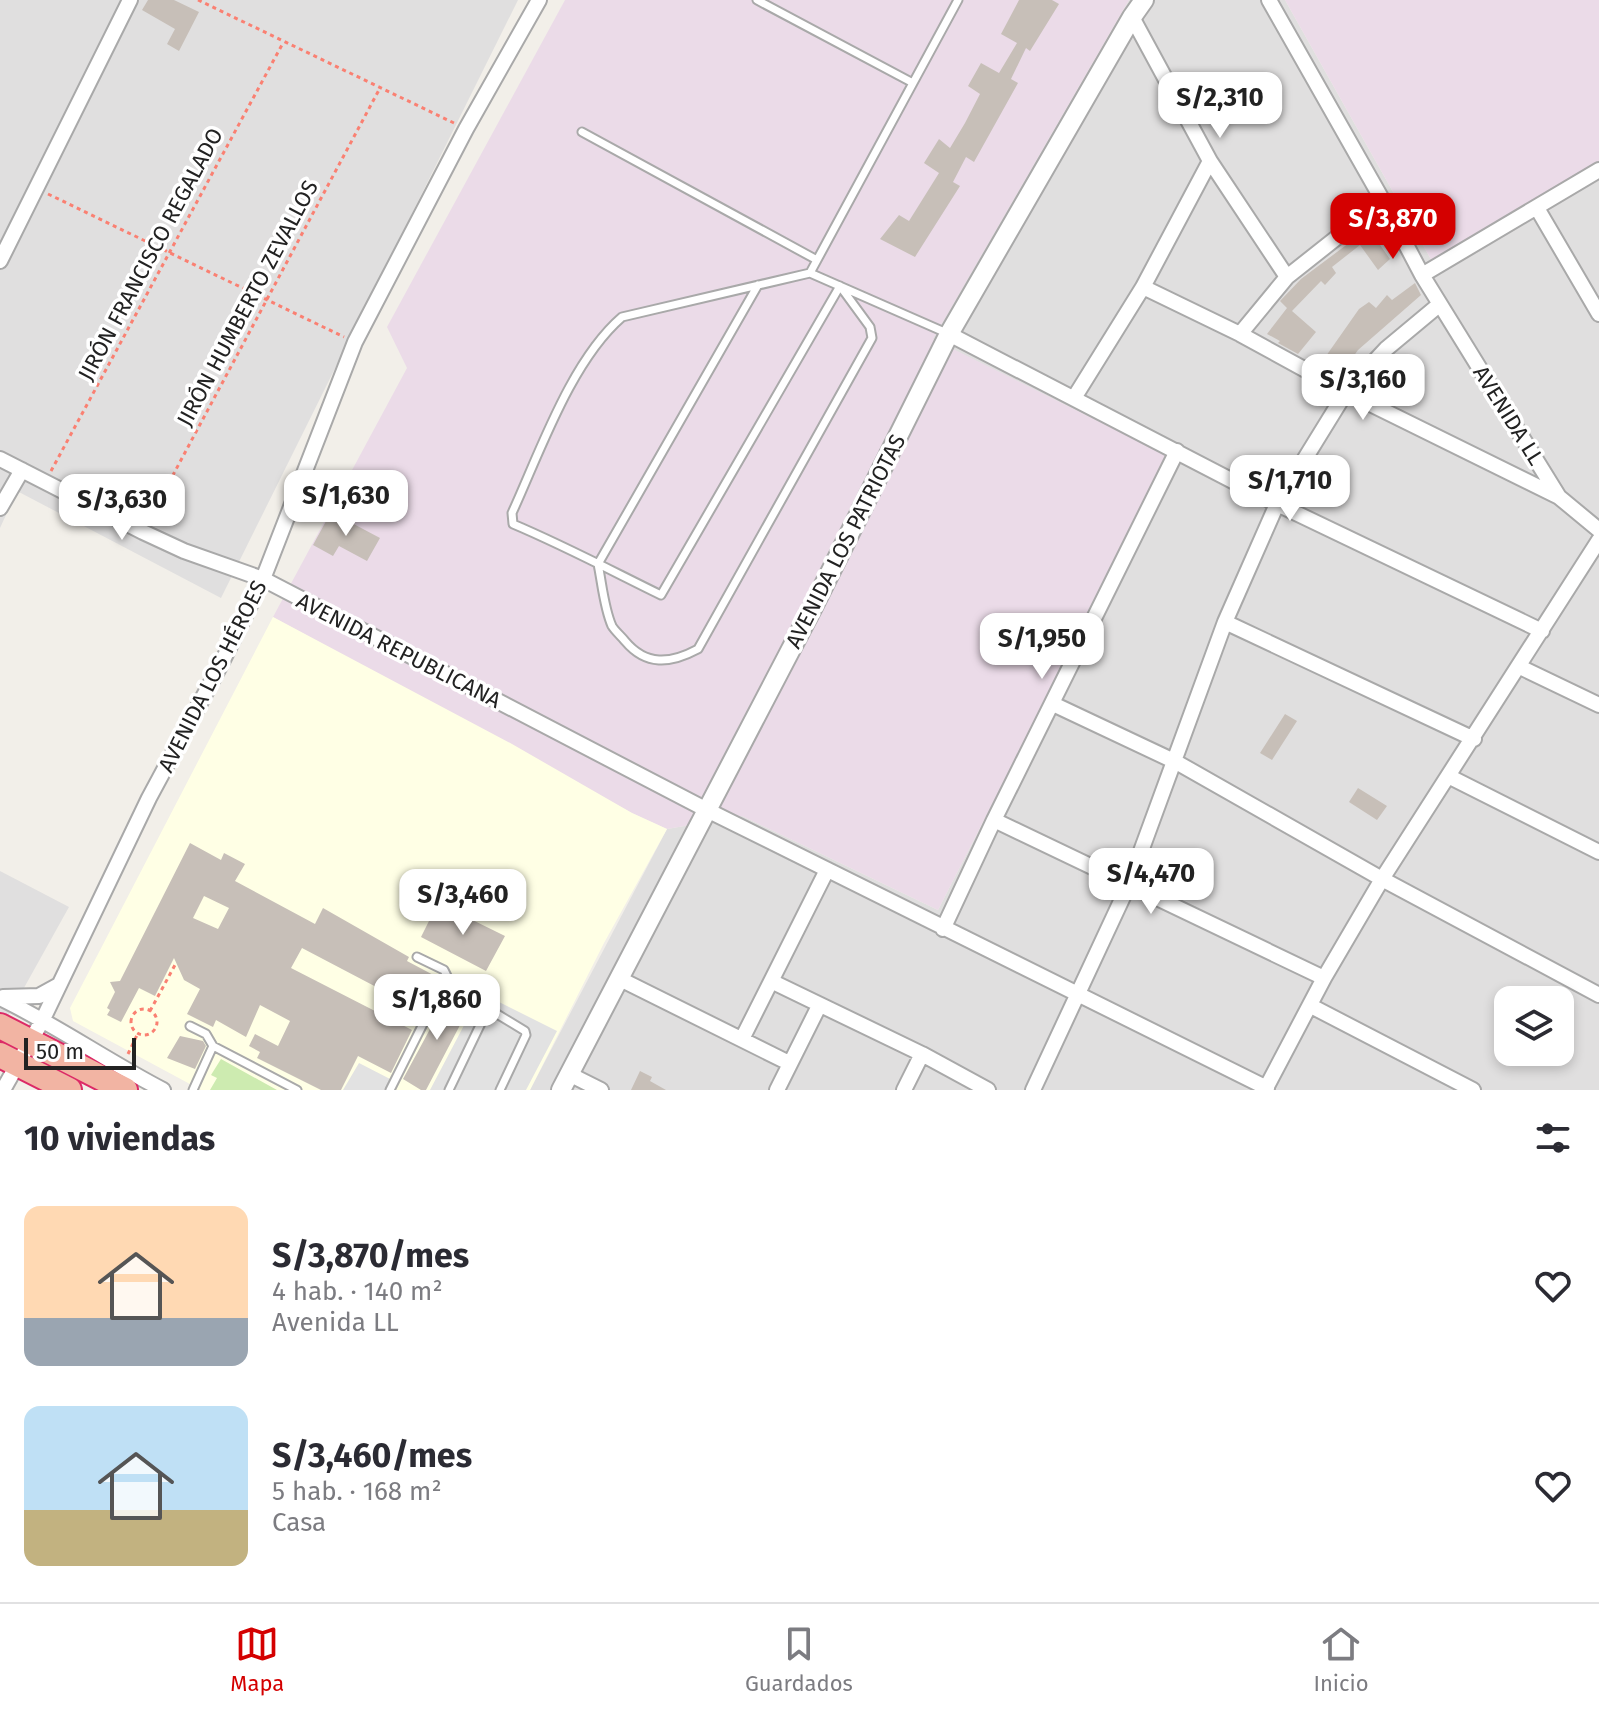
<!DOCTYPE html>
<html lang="es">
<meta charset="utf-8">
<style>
:root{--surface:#fff;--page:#f2f2f3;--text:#2b2b33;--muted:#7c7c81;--line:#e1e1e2;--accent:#d40000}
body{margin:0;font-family:"Fira Sans",sans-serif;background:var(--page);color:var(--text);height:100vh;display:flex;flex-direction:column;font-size:30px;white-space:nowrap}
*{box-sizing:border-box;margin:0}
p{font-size:26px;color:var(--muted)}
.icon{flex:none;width:44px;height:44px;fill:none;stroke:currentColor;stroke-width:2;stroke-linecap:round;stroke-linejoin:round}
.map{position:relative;height:1090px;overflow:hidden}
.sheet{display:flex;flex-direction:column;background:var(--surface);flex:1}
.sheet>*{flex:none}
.fabs{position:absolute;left:1494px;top:986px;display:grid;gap:16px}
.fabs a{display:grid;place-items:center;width:80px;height:80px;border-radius:16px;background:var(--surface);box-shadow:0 4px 12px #0003;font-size:40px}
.scale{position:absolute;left:24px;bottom:20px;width:112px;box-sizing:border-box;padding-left:8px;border:4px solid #222;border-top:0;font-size:22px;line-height:28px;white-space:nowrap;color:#222;-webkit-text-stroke:6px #fff;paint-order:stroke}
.price{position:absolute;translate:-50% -68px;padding:0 18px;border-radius:16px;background:#fff;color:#222;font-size:26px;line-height:52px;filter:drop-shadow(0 2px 4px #0008)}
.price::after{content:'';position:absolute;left:50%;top:48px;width:24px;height:18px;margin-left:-12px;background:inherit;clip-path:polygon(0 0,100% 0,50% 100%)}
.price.current{background:var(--accent);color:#fff}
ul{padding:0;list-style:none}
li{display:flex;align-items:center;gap:24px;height:200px;padding:0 24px}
li span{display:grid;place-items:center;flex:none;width:224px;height:160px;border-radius:16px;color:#555}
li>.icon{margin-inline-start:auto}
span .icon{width:96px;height:96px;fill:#fffc;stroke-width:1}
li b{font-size:34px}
h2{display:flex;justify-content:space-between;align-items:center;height:96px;padding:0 24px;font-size:34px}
.dock{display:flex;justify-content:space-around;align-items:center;height:112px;border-top:2px solid var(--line);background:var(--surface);font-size:22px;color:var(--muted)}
.dock a{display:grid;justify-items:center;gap:4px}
.dock .current{color:var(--accent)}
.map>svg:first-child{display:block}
</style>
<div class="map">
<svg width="1599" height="1090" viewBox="0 0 1599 1090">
<rect width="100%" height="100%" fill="#f2efe9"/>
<path fill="#e0dfdf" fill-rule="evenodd" d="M0,0h518l-297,598 -204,-107 -17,37z
M1129,0h156l148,263 166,-99v926h-1069l137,-261 75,-13 196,94 232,-453 -238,-118zM1508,1000h52v52h-52z
M0,871l69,36 -69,124z"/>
<path fill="#ebdbe8" d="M565,0h564l-196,339 237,118 -232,453 -196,-94 -75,13 -35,-16 -359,-196 134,-249 -20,-41z
M1285,0h314v164l-166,99z"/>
<path fill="#ffffe5" d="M273,617l239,127 120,69 35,16 -63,114 -74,147h-329l-128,-69 -3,-13z"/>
<path fill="#cdebb0" d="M221,1059l56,31h-67l7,-12 -6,-3z"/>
<path fill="#e2e2e2" d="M481,993l76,38 -31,59h-96z
M359,1063l33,17 -5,7 4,3h-48z"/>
<path fill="#c7bfb8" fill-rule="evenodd" d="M148,0h26l25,12 -20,39 -12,-7 8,-15 -33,-19z
M1019,0h33l7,4 -29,47 -4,-3 -15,31 7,4 -44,79 -8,-5 -13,25 7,4 -45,71 -35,-18 19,-24 10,6 30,-48 -15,-10 15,-24 11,9 15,-25 15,-29 -12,-8 13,-23 18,10 18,-30 -16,-9z
M1373,225l5,6 -5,4 17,24 -12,11 -18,-25 -28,22 4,6 -11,12 -4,-4 -29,30 24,21 -18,22 -20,-11 2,-2 -13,-7 20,-26 -7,-7 21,-22z
M1415,283l6,12 -63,55 -19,27 -20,-11 40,-57 10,-7 7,6 11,-13 5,5z
M331,512l49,26 -13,23 -28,-15 -6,10 -20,-11z
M1285,714l12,7 -25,39 -12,-7z
M1358,788l29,18 -10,14 -28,-18z
M190,843l31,17 3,-7 21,11 -10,17 80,43 8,-16 86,49 -2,4 32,17 -17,33 -120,-63 -11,20 121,62 -21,43 -33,-17 -17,34h-20l-64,-32 3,-6 -11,-6 6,-12 23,12 12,-25 -30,-16 -14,32 -30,-17 -3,7 -26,-13 13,-25 -16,-9 -10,-22 -19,38 -16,-8 -18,34 -14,-7 3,-5 -3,-2 8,-16 -5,-10 10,-1zM204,896l25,12 -11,21 -25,-11z
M438,903l67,33 -19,35 -65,-34z
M446,993l24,13 -44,84h-5l-18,-11 33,-61 -2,-1z
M180,1036l23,5 3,5 -11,23 -28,-11z
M640,1071l12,6 -2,4 16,9h-35z"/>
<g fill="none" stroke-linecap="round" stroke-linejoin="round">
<g stroke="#a9a9a9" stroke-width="11">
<path id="service" d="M757,0l156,83
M582,132l235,128
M810,273l148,-273
M758,285l-160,279c4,19 6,44 14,62 3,5 9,10 13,15 21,25 45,23 73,8l174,-311 -2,-11 -30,-41 -179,309c-49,-24 -98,-50 -148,-71l-1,-11c28,-61 59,-152 110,-196l188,-44 139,61
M190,1026l16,8 7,12 -20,44
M213,1046l84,44
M390,1090l57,-114 -3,-6 -27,-13
M449,1090l34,-71 5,-4 9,-1 28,17 1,4 -26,55"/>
</g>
<g stroke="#a9a9a9" stroke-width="18">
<path id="minor" d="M1269,0l114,201 39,74 137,222
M1132,17l78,144 77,116
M1537,208l62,106
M0,261l130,-261
M1422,275l177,-105
M1143,287l97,47 106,58 213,105 40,33
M949,334l328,170 265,127
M1240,334l47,-57 96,-76
M1074,398l69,-111 67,-126
M0,459l143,73 41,19 79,28 444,231 560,278
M0,508l22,-38
M1225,622l249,117
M1520,667l79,38
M1053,704l123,58 206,117 217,116
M1450,777l149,75
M994,820l330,158
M943,929l51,-109 183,-369
M618,978l171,85
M773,982l149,72 66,36
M3,997l36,-1 20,-11
M0,998c56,27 107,63 163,92
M1311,1006l162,84
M742,1039l85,-169
M569,1074l32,16
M3,1090l40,-71 106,-221 72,-134 42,-85 92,-237 111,-213 73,-129
M777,1090l42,-84
M904,1090l18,-36
M1033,1090l96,-206 96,-262 52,-118 69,-112 40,-43 54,-45
M1265,1090l59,-112 58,-99 217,-339"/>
</g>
<g stroke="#a9a9a9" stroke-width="22">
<path id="tertiary" d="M561,1090l252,-483 136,-273 183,-317 12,-17"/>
</g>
<g stroke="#dc2a67" stroke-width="28">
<path id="trunk" d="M0,1026l125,64
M0,1055l69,35"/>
</g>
<path stroke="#fa8072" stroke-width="3" stroke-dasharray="4 4" stroke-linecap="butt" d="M198,0l256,123
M48,194l296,143
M51,471l232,-428
M150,518l230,-430
M131 1022a13 13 0 1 1 26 0a13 13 0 1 1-26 0Z
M150,1011l25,-46
M128,1054l10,-21"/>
<use href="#service" stroke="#fff" stroke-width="7"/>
<use href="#minor" stroke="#fff" stroke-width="14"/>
<use href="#tertiary" stroke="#fff" stroke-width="18"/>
<use href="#trunk" stroke="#f2b4a3" stroke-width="24"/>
</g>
<g text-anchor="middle" stroke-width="7" stroke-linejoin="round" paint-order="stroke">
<g font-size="22" fill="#222" stroke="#fff">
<text transform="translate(150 254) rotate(-62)" y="8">JIRÓN FRANCISCO REGALADO</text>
<text transform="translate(247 303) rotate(-62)" y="8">JIRÓN HUMBERTO ZEVALLOS</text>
<text transform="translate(1509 415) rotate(58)" y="8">AVENIDA LL</text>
<text transform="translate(845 541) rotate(-63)" y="8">AVENIDA LOS PATRIOTAS</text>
<text transform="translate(399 650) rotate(27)" y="8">AVENIDA REPUBLICANA</text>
<text transform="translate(212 676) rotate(-63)" y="8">AVENIDA LOS HÉROES</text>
</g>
</g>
</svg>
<div class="fabs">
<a><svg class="icon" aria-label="layers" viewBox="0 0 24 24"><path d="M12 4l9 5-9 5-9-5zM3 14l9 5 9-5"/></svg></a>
</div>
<div class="scale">50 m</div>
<b class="price" style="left:1220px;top:140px">S/2,310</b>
<b class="price current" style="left:1393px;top:261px">S/3,870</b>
<b class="price" style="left:1363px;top:422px">S/3,160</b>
<b class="price" style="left:1290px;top:523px">S/1,710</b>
<b class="price" style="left:346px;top:538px">S/1,630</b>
<b class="price" style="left:122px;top:542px">S/3,630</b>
<b class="price" style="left:1042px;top:681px">S/1,950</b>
<b class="price" style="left:1151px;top:916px">S/4,470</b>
<b class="price" style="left:463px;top:937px">S/3,460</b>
<b class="price" style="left:437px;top:1042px">S/1,860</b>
</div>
<section class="sheet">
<h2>10 viviendas<svg class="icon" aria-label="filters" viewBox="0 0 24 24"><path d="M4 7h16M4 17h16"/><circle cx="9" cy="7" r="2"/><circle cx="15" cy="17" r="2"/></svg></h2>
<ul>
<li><span style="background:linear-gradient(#ffd9b3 70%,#9aa5b1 0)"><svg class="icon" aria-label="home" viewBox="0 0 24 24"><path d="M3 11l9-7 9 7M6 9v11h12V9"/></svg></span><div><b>S/3,870/mes</b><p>4 hab. · 140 m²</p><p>Avenida LL</p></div><svg class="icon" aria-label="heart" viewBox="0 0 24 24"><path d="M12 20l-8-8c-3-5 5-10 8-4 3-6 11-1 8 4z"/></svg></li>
<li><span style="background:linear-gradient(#bfe0f5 65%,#c2b280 0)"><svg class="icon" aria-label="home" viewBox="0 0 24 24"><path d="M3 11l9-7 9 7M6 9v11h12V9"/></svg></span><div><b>S/3,460/mes</b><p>5 hab. · 168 m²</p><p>Casa</p></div><svg class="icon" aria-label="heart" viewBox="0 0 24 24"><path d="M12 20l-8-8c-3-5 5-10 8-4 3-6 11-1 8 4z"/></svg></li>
</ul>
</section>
<nav class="dock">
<a class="current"><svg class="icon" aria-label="map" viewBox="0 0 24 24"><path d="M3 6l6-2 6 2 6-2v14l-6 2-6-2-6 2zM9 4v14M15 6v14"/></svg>Mapa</a>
<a><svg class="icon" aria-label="saved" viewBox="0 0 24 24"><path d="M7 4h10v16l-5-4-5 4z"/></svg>Guardados</a>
<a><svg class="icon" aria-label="home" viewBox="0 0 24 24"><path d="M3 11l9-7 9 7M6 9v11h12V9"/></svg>Inicio</a>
</nav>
